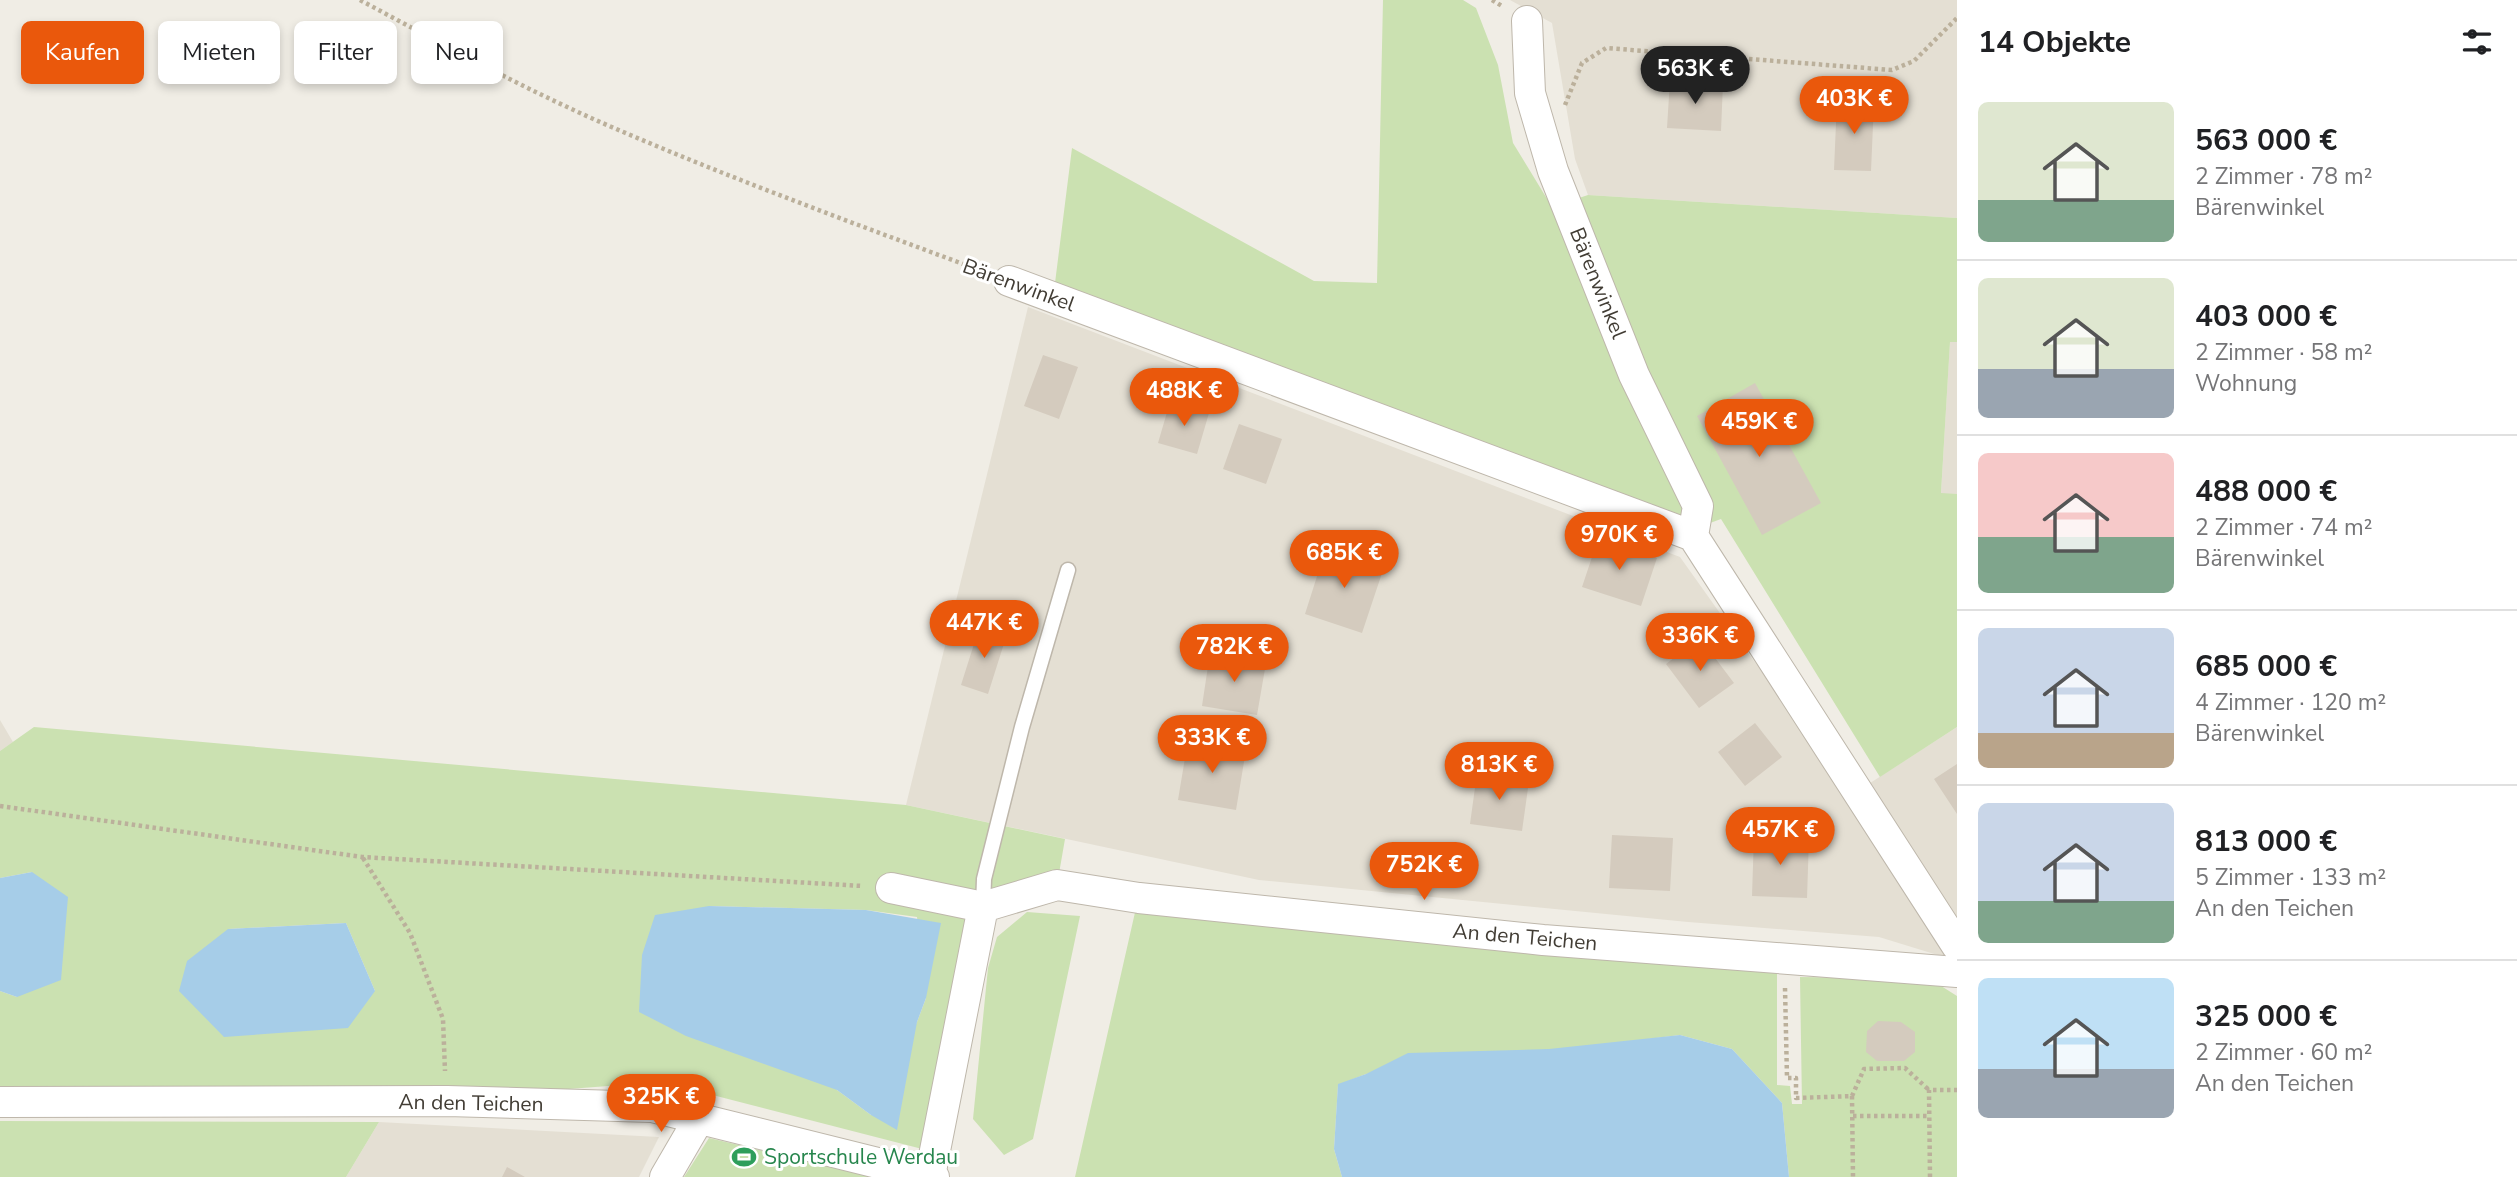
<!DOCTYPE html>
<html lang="de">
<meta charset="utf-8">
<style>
:root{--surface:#fff;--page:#f6f6f6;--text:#202124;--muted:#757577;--line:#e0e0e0;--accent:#ea580c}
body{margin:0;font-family:"Nunito Sans",sans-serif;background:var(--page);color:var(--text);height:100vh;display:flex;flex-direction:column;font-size:26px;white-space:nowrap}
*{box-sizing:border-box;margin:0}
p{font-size:23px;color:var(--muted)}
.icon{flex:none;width:38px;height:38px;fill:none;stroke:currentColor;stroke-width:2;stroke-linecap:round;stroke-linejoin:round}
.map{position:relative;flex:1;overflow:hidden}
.details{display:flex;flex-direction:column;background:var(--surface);width:560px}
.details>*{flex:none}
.guide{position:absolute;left:21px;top:21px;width:665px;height:63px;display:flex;gap:14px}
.price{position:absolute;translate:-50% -60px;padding:0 16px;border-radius:24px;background:var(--accent);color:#fff;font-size:23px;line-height:46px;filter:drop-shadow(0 2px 4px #0008)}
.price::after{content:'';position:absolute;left:50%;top:42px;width:21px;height:16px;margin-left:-10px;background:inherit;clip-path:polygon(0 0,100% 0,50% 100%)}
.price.current{background:#222;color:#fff}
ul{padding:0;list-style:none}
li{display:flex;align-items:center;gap:21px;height:175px;padding:0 21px}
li+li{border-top:2px solid var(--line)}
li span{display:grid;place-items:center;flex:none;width:196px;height:140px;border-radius:10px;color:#555}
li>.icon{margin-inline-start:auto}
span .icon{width:84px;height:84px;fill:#fffc;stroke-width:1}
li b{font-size:30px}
h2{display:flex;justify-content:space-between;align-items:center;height:84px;padding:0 21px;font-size:30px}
.pill{padding:0 24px;border-radius:10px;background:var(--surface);box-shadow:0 4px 10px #0003;font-size:24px;line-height:63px}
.pill.current{background:var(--accent);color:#fff}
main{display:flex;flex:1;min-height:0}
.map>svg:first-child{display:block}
</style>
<main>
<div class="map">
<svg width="1957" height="1177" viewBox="0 0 1957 1177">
<rect width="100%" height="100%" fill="#f0ede5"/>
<path fill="#e4dfd3" d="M1510,0h447v218l-369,-23 -13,-36 -23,-136z
M1028,307l652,250 170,239 107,-69v234l-78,-24 -191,-15 -429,-42 -353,-75z
M1950,341l7,1v152h-16z
M0,720l13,22 -13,9z
M379,1122l280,15 -20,40h-293z"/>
<path fill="#cbe1b1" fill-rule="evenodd" d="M1383,0h80l13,8 22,57 15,78 39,64 36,-12 369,23v124h-7l-9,151 16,1v233l-77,50 -159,-258 -22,8 -644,-244 17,-135 242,133 63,2z
M34,727l872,78 159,34 -8,46 -74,22 -53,244 -268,-69 -270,20h-392v-111l17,6 15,-125 -32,6v-127zM709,906l157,4 51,7 9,81 -9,24 -46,93 -34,-25zM346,923l29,68 -147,-62z
M1136,908l403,47 238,12v118l13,1 2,18h10l-2,-127 130,2 27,17v181h-168l-7,-74 -50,-54 -52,-14 -314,39 -28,11 -4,64 8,28h-267z
M1027,912l53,4 -47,223 -29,16 -31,-36 15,-151 9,-31z
M0,1121l379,1 -33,55h-346z
M709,1138l165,39h-190z"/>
<path fill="#a6cde8" d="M32,872l36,25 -7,83 -44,17 -17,-6v-113z
M709,906l157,4 75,13 -15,75 -9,24 -20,108 -26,-15 -34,-25 -151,-54 -47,-24 3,-57 13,-40z
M346,923l29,68 -27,37 -124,9 -45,-46 8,-30 41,-32z
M1680,1035l52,14 50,54 7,74h-447l-8,-28 4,-65 28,-10 42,-21 141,-4z"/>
<path fill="#d4cbbe" d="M1670,80l53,3 -2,48 -54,-3z
M1837,100l37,2 -3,69 -37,-1z
M1043,355l35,12 -19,52 -35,-13z
M1755,383l66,120 -59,32 -65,-119z
M1170,402l39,11 -12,41 -39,-11z
M1239,424l43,15 -16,45 -43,-15z
M1598,539l59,19 -16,48 -59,-19z
M1326,548l58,19 -22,66 -57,-19z
M980,625l27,9 -19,60 -27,-9z
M1700,638l34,45 -35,25 -33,-44z
M1210,653l56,10 -9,52 -55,-9z
M1755,723l27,34 -37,29 -27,-34z
M1188,740l58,10 -10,60 -58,-10z
M1957,764v50l-23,-35z
M1477,773l52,8 -7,50 -52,-7z
M1612,835l61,3 -3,53 -61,-3z
M1754,835l55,3 -2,60 -55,-2z
M1878,1021l23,1 14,10v20l-11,9h-27l-11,-9 1,-21z
M507,1167l18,10h-23z"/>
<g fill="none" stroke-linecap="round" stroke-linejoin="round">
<g stroke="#beb7ab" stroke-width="17">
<path id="service" d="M983,907l1,-28 38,-152 46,-157"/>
</g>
<g stroke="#beb7ab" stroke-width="32">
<path id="minor" d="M1527,21l3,72 23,78 81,204 64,131 -5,30 264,410
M1009,281l684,255
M891,888l92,19 74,-22 82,13 404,42 414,32
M0,1102l447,-1 205,6 282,70
M930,1176l53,-269
M665,1177l35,-60"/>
</g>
<path stroke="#bbb09b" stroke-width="4.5" stroke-dasharray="3.5 3.5" stroke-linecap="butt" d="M360,0c86,46 171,93 261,131 119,51 240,95 361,140
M1492,0l10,6
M1565,105l17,-42 24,-15 286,22 22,-9 43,-43
M0,806l362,51 501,29
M363,858l47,75 33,86 2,52
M1785,988l2,90h9v20l56,-2 1,81
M1852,1096l12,-27 41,-1 24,22
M1853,1116h76
M1930,1177l-1,-87h28"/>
<use href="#service" stroke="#fff" stroke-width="14"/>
<use href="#minor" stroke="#fff" stroke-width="30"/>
</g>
<defs>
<g id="stadium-bare" transform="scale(1.89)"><path d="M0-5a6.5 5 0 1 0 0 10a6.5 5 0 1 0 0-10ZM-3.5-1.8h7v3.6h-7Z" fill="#2e9e5b" stroke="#fff" stroke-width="2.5" paint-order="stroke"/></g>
</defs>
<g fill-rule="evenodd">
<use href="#stadium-bare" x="744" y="1157"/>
</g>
<g text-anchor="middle" stroke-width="6" stroke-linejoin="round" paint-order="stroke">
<g font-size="21" fill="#423d35" stroke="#fff">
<text transform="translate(1598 283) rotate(68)" y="7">Bärenwinkel</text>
<text transform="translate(1019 285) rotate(20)" y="7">Bärenwinkel</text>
<text transform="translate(1525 937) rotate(5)" y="7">An den Teichen</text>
<text transform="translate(471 1103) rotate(1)" y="7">An den Teichen</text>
</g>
<g font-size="21" fill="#27864d" stroke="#fff" text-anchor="start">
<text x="764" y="1164">Sportschule Werdau</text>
</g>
</g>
</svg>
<b class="price current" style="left:1695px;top:106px">563K €</b>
<b class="price" style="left:1854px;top:136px">403K €</b>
<b class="price" style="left:1184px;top:428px">488K €</b>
<b class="price" style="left:1759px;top:459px">459K €</b>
<b class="price" style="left:1619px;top:572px">970K €</b>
<b class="price" style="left:1344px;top:590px">685K €</b>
<b class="price" style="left:984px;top:660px">447K €</b>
<b class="price" style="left:1700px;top:673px">336K €</b>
<b class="price" style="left:1234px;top:684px">782K €</b>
<b class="price" style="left:1212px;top:775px">333K €</b>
<b class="price" style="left:1499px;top:802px">813K €</b>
<b class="price" style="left:1780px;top:867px">457K €</b>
<b class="price" style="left:1424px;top:902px">752K €</b>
<b class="price" style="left:661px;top:1134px">325K €</b>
<div class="guide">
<a class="pill current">Kaufen</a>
<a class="pill">Mieten</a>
<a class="pill">Filter</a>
<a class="pill">Neu</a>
</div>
</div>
<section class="details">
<h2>14 Objekte<svg class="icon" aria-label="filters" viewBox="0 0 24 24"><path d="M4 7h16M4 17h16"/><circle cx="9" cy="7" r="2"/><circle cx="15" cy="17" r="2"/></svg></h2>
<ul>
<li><span style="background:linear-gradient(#dfe7d0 70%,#7fa58c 0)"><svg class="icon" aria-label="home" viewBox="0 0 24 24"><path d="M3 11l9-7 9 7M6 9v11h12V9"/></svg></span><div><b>563 000 €</b><p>2 Zimmer · 78 m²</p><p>Bärenwinkel</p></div></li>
<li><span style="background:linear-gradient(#dfe7d0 65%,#9aa5b1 0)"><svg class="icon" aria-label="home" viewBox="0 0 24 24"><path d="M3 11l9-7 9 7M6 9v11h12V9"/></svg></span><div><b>403 000 €</b><p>2 Zimmer · 58 m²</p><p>Wohnung</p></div></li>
<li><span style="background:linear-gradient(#f6c9c9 60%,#7fa58c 0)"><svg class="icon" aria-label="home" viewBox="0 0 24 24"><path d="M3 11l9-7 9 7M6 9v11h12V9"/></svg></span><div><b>488 000 €</b><p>2 Zimmer · 74 m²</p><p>Bärenwinkel</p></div></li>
<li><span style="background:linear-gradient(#c9d6e8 75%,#b9a48a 0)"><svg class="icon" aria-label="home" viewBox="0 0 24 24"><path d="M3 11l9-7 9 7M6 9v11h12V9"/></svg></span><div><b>685 000 €</b><p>4 Zimmer · 120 m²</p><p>Bärenwinkel</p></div></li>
<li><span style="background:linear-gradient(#c9d6e8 70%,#7fa58c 0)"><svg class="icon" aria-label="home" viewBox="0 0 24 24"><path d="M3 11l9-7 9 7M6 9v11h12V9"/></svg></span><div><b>813 000 €</b><p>5 Zimmer · 133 m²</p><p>An den Teichen</p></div></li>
<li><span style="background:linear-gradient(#bfe0f5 65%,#9aa5b1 0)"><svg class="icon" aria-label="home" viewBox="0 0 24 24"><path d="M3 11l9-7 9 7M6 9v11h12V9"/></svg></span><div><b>325 000 €</b><p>2 Zimmer · 60 m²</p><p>An den Teichen</p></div></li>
</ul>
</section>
</main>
